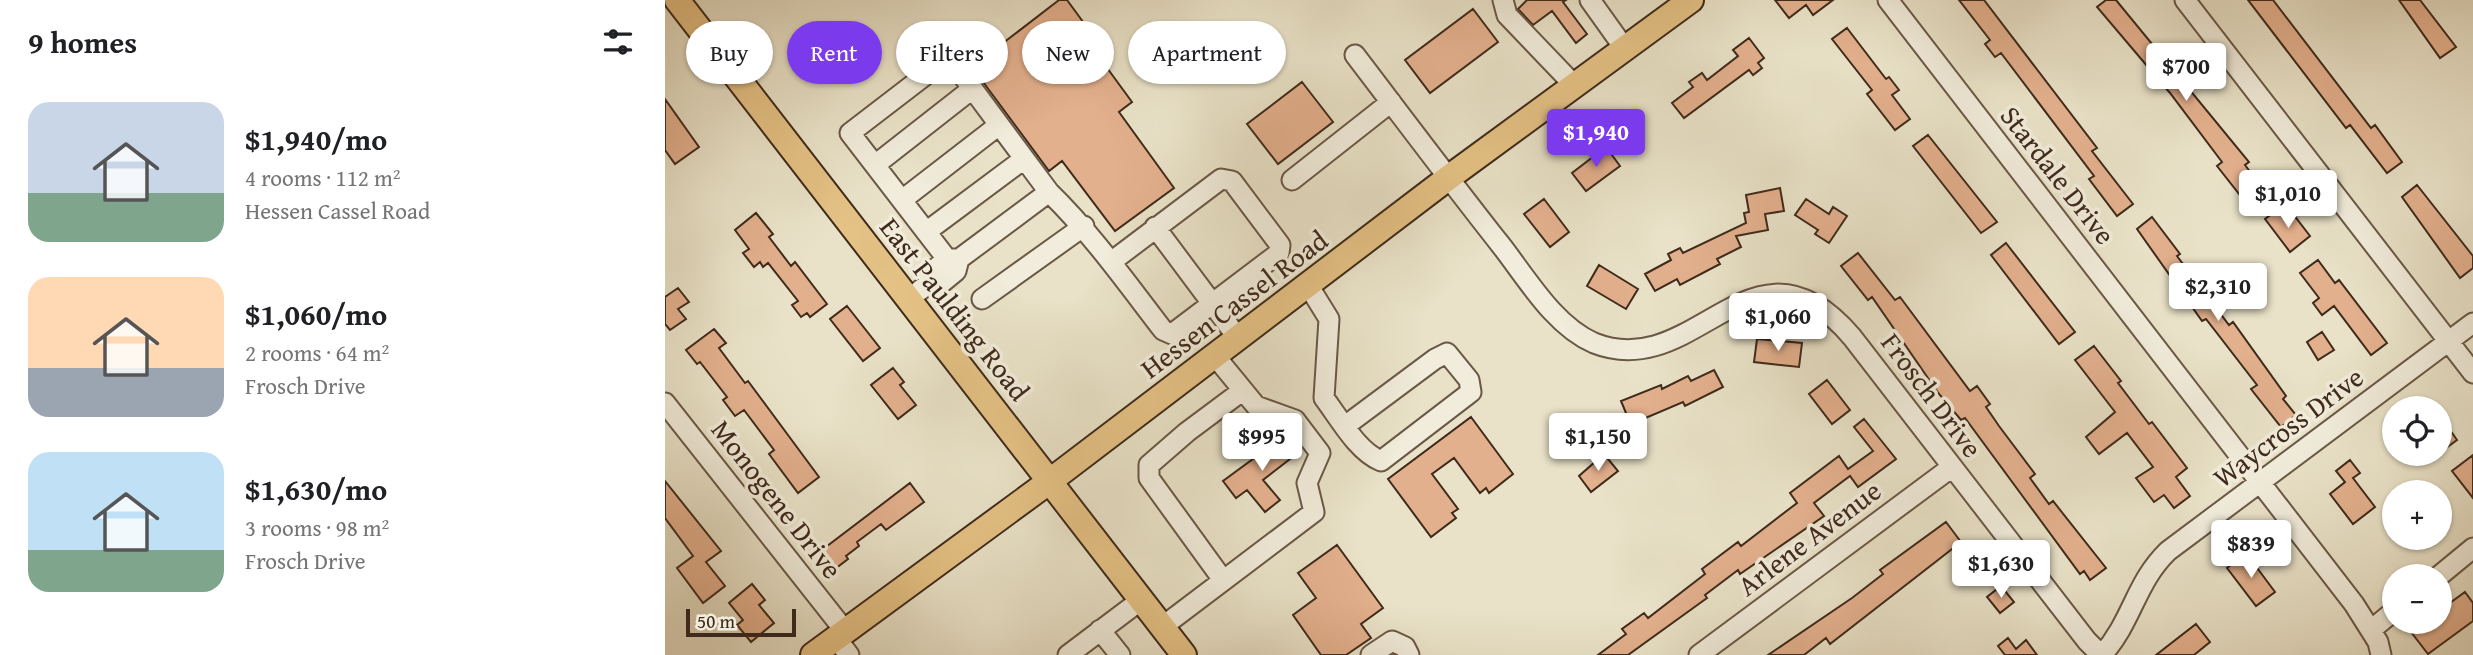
<!DOCTYPE html>
<meta charset="utf-8">
<style>
:root{--surface:#fff;--page:#f6f6f6;--text:#202124;--muted:#757577;--accent:#7c3aed}
body{margin:0;font-family:"Gentium Book Plus",serif;background:var(--page);color:var(--text);height:100vh;display:flex;flex-direction:column;font-size:26px;white-space:nowrap}
*{box-sizing:border-box;margin:0}
p{font-size:23px;color:var(--muted)}
.icon{flex:none;width:38px;height:38px;fill:none;stroke:currentColor;stroke-width:2;stroke-linecap:round;stroke-linejoin:round}
.map{position:relative;flex:1;overflow:hidden}
.drawer{display:flex;flex-direction:column;background:var(--surface);width:665px}
.drawer>*{flex:none}
.hud{position:absolute;left:21px;top:21px;width:665px;height:63px;display:flex;gap:14px}
.buttons{position:absolute;left:1717px;top:396px;display:grid;gap:14px}
.buttons a{display:grid;place-items:center;width:70px;height:70px;border-radius:50%;background:var(--surface);box-shadow:0 2px 5px #0004;font-size:35px}
.scale{position:absolute;left:21px;bottom:18px;width:110px;box-sizing:border-box;padding-left:7px;border:4px solid #3f2a1b;border-top:0;font-size:19px;line-height:24px;white-space:nowrap;color:#3f2a1b;-webkit-text-stroke:5px #f1ecdb;paint-order:stroke}
.price{position:absolute;translate:-50% -60px;padding:0 16px;border-radius:7px;background:#fff;color:#222;font-size:23px;line-height:46px;filter:drop-shadow(0 2px 4px #0008)}
.price::after{content:'';position:absolute;left:50%;top:42px;width:21px;height:16px;margin-left:-10px;background:inherit;clip-path:polygon(0 0,100% 0,50% 100%)}
.price.selected{background:var(--accent);color:#fff}
ul{padding:0;list-style:none}
li{display:flex;align-items:center;gap:21px;height:175px;padding:0 28px}
li span{display:grid;place-items:center;flex:none;width:196px;height:140px;border-radius:21px;color:#555}
li>.icon{margin-inline-start:auto}
span .icon{width:84px;height:84px;fill:#fffc;stroke-width:1}
li b{font-size:30px}
h2{display:flex;justify-content:space-between;align-items:center;height:84px;padding:0 28px;font-size:30px}
.pill{padding:0 24px;border-radius:32px;background:var(--surface);box-shadow:0 2px 5px #0004;font-size:24px;line-height:63px}
.pill.selected{background:var(--accent);color:#fff}
main{display:flex;flex:1;min-height:0}
.map>svg:first-child{display:block}
</style>
<main>
<section class="drawer">
<h2>9 homes<svg class="icon" aria-label="filters" viewBox="0 0 24 24"><path d="M4 7h16M4 17h16"/><circle cx="9" cy="7" r="2"/><circle cx="15" cy="17" r="2"/></svg></h2>
<ul>
<li><span style="background:linear-gradient(#c9d6e8 65%,#7fa58c 0)"><svg class="icon" aria-label="home" viewBox="0 0 24 24"><path d="M3 11l9-7 9 7M6 9v11h12V9"/></svg></span><div><b>$1,940/mo</b><p>4 rooms · 112 m²</p><p>Hessen Cassel Road</p></div></li>
<li><span style="background:linear-gradient(#ffd9b3 65%,#9aa5b1 0)"><svg class="icon" aria-label="home" viewBox="0 0 24 24"><path d="M3 11l9-7 9 7M6 9v11h12V9"/></svg></span><div><b>$1,060/mo</b><p>2 rooms · 64 m²</p><p>Frosch Drive</p></div></li>
<li><span style="background:linear-gradient(#bfe0f5 70%,#7fa58c 0)"><svg class="icon" aria-label="home" viewBox="0 0 24 24"><path d="M3 11l9-7 9 7M6 9v11h12V9"/></svg></span><div><b>$1,630/mo</b><p>3 rooms · 98 m²</p><p>Frosch Drive</p></div></li>
</ul>
</section>
<div class="map">
<svg width="1808" height="655" viewBox="0 0 1808 655">
<rect width="100%" height="100%" fill="#e9e2c8"/>
<filter id="stains"><feTurbulence type="fractalNoise" baseFrequency=".00286" numOctaves="4"/><feColorMatrix values="0 0 0 0 .2 0 0 0 0 .09 0 0 0 0 .02 0 0 0 .5 -.17"/></filter>
<radialGradient id="worn" r=".72"><stop offset=".6" stop-color="#630" stop-opacity="0"/><stop offset="1" stop-color="#630" stop-opacity=".3"/></radialGradient>
<path fill="#e3b08d" stroke="#3f2a1b" stroke-width="2" d="M394,0h8l22,30 -6,5 49,67 -13,10 55,76 -59,43 -53,-70 -13,10 -77,-104z
M862,0h39l-3,2 24,32 -11,9 -24,-32 -19,14 -15,-16z
M1110,0h58l-20,15 -7,-10 -17,13z
M1294,0h25l113,148 -5,3 41,53 -16,12 -28,-37 5,-3 -93,-123 -6,4 -10,-13 5,-4z
M1441,0h10l133,162 -4,3 19,25 -17,14 -30,-38 5,-4 -52,-69 -73,-86z
M1583,0h25l98,128 4,-3 27,37 -15,11 -37,-48 -4,3z
M1734,0h21l36,47 -16,11z
M808,9l25,33 -68,51 -25,-33z
M1182,28l39,51 3,-2 10,13 -7,5 18,24 -15,11 -28,-36 5,-4 -40,-51z
M1084,38l15,20 -6,5 4,5 -9,7 -4,-5 -65,48 -12,-15 21,-16 -4,-5 13,-9 5,7 31,-24 -5,-6z
M637,82l31,40 -55,42 -31,-40z
M0,99l34,48 -24,17 -10,-14z
M1263,135l69,87 -16,11 -68,-87z
M941,147l14,19 -34,25 -14,-18z
M1752,185l56,71v12l-13,10 -58,-81z
M1115,188l4,23 -19,3 3,16 -32,6 5,11 -24,12 3,5 -40,21 -3,-6 -22,12 -10,-17 26,-14 -3,-6 12,-6 3,5 63,-30 -2,-10 5,-1 -3,-17z
M879,199l25,33 -19,15 -26,-33z
M1141,199l23,15 4,-7 14,9 -18,27 -14,-9 3,-4 -23,-15z
M1612,210l8,10 8,-6 17,22 -20,16 -25,-33z
M91,213l17,21 -4,3 22,29 4,-4 32,42 -17,13 -3,-4 -6,4 -9,-12 6,-4 -30,-38 -5,4 -3,-5 -6,5 -11,-14 6,-4 -14,-19z
M1487,217l28,37 -3,2 52,69 4,-3 53,74 -3,3 13,16 -15,12 -30,-38 6,-4 -51,-66 -4,2 -65,-92z
M1341,243l69,89 -16,12 -68,-89z
M1193,253l37,47 5,-3 70,94 7,-5 13,18 -4,3 13,19 36,48 -5,4 19,26 4,-3 53,67 -16,12 -6,-9 -4,3 -115,-156 -4,2 -22,-26 -67,-97 -4,3 -27,-34z
M1653,260l17,23 4,-3 48,63 -16,12 -37,-49 -12,9 -9,-12 6,-5 -19,-25z
M934,265l39,24 -12,20 -39,-23z
M13,288l11,14 -11,7 8,10 -16,11 -5,-6v-27z
M182,306l33,42 -17,13 -33,-42z
M49,329l12,14 -7,5 26,35 3,-2 71,96 -21,16 -29,-39 5,-4 -30,-40 -9,6 -12,-16 4,-3 -27,-35 -3,2 -11,-14z
M1657,332l12,18 -16,10 -11,-18z
M1092,339l45,4 -3,24 -45,-5z
M1429,346l27,35 -3,2 31,41 3,-2 35,46 -11,9 14,19 -16,12 -10,-13 -10,7 -18,-24 17,-11 -26,-34 -28,21 -13,-17 29,-25 -40,-52z
M228,368l11,14 -4,3 16,20 -18,14 -27,-34z
M1049,370l9,17 -38,19 -2,-4 -40,17 2,6 -12,5 -12,-29 40,-16 1,4 26,-13 3,5z
M1162,380l23,30 -18,14 -23,-30z
M1774,414l18,26 -18,13z
M806,417l42,57 -24,19 -3,-5 -6,5 -26,-35 -22,16 26,35 -6,4 4,5 -25,19 -43,-58z
M1199,419l32,40 -38,28 -8,-11 -36,27 10,13 -84,58 -2,-4 -33,25 2,3 -79,57h-30l28,-21 -4,-5 22,-16 4,5 57,-44 -3,-5 36,-27 3,4 56,-43 -7,-10 49,-37 9,13 25,-18 -19,-24z
M622,434l12,18 -36,28 17,20 -15,12 -18,-22 -11,8 -13,-17z
M939,454l14,17 -27,21 -12,-16z
M1808,455v43l-21,-27z
M1685,460l10,13 -7,5 22,29 -22,17 -23,-30 15,-12 -9,-11z
M0,481l56,70 -15,11 19,24 -22,17 -26,-35 16,-12 -28,-38z
M245,483l14,19 -38,28 -5,-6 -24,18 2,4 -13,10 2,3 -17,13 -13,-19z
M1281,522l15,20 -131,102 -4,-6 -22,17h-36l84,-57 31,-24 -3,-4z
M672,545l46,63 -22,16 10,14 -25,17h-25l-28,-40 23,-17 -18,-25z
M1581,553l29,39 -19,14 -29,-38z
M87,584l13,16 -6,5 15,18 -23,19 -14,-17 6,-5 -14,-17z
M1336,586l13,16 -14,11 -13,-16z
M1800,592l8,11v18l-45,33 -17,-22 14,-11h14v-10z
M1531,624l14,18 -16,13h-38z
M1343,638l8,11 10,-9 11,15h-32l-7,-9z"/>
<g fill="none" stroke-linecap="round" stroke-linejoin="round">
<g stroke="#6a5846" stroke-width="23">
<path id="minor" d="M838,0l4,15 67,70
M925,0l35,49
M1223,0l466,604 24,38 3,13
M1520,0l288,373
M690,55c48,63 96,127 145,189 26,33 54,82 94,99 103,41 158,-123 258,-6l235,304 14,14
M210,165l97,-76
M627,180l99,-78
M237,200l97,-75
M490,227l83,111
M261,232l98,-73
M282,259l-97,-126 99,-76 100,135
M263,284l1,-10 18,-15h12l90,-67c43,42 77,90 114,138l9,4 107,-81 1,-8 -48,-64 -11,-2 -110,83
M643,285l21,34 -5,79c16,21 33,53 57,63l90,-69 -2,-12 -22,-27 -12,6 -90,67
M254,291l9,-7 11,1 17,-14 3,-12
M317,299l102,-73
M0,403l180,228
M1774,576l34,-28
M558,580l-74,-102v-13l38,-33 55,-41
M497,627l152,-115 -7,-29 13,-30 -25,-33 -39,-14 -41,-50
M435,630l20,25
M1706,630l23,-19
M171,638l13,17
M403,655l73,-55
M706,655l21,-14 13,6 4,8
M1034,655l253,-188
M1437,655c31,-35 33,-72 66,-104l305,-228"/>
</g>
<g stroke="#3f2a1b" stroke-width="28">
<path id="major" d="M12,0l507,655
M148,655l237,-174 398,-303 243,-178"/>
</g>
<use href="#minor" stroke="#f1ecdb" stroke-width="19"/>
<use href="#major" stroke="#e4c184" stroke-width="24"/>
</g>
<g text-anchor="middle" stroke-width="7" stroke-linejoin="round" paint-order="stroke">
<g font-size="28" fill="#3f2a1b" stroke="#f1ecdb">
<text transform="translate(1393 175) rotate(52)" y="10">Stardale Drive</text>
<text transform="translate(569 304) rotate(-37)" y="10">Hessen Cassel Road</text>
<text transform="translate(290 309) rotate(52)" y="10">East Paulding Road</text>
<text transform="translate(1267 395) rotate(53)" y="10">Frosch Drive</text>
<text transform="translate(1623 427) rotate(-37)" y="10">Waycross Drive</text>
<text transform="translate(112 499) rotate(52)" y="10">Monogene Drive</text>
<text transform="translate(1144 538) rotate(-37)" y="10">Arlene Avenue</text>
</g>
</g>
<rect width="100%" height="100%" filter="url(#stains)"/>
<rect width="100%" height="100%" fill="url(#worn)"/>
</svg>
<div class="buttons">
<a><svg class="icon" aria-label="locate" viewBox="0 0 24 24"><circle cx="12" cy="12" r="6"/><path d="M12 2v4M12 18v4M2 12h4M18 12h4"/></svg></a>
<a>+</a>
<a>−</a>
</div>
<div class="scale">50 m</div>
<b class="price" style="left:1521px;top:103px">$700</b>
<b class="price selected" style="left:931px;top:169px">$1,940</b>
<b class="price" style="left:1623px;top:230px">$1,010</b>
<b class="price" style="left:1553px;top:323px">$2,310</b>
<b class="price" style="left:1113px;top:353px">$1,060</b>
<b class="price" style="left:597px;top:473px">$995</b>
<b class="price" style="left:933px;top:473px">$1,150</b>
<b class="price" style="left:1586px;top:580px">$839</b>
<b class="price" style="left:1336px;top:600px">$1,630</b>
<div class="hud">
<a class="pill">Buy</a>
<a class="pill selected">Rent</a>
<a class="pill">Filters</a>
<a class="pill">New</a>
<a class="pill">Apartment</a>
</div>
</div>
</main>
